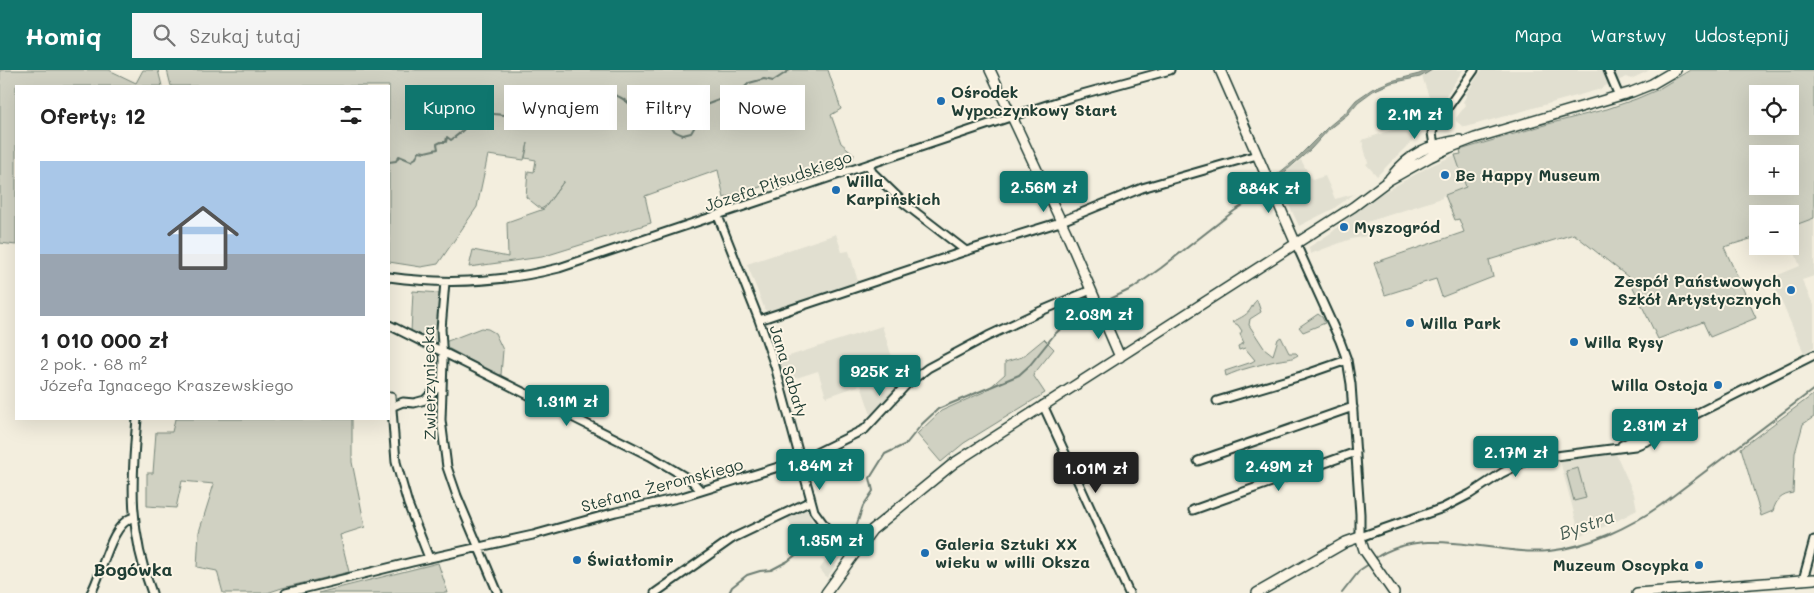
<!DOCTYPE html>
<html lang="pl">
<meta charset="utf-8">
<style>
:root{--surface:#fff;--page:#f6f6f6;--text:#222;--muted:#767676;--accent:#0f766e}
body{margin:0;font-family:Mali,sans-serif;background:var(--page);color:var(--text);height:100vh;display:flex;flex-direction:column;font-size:19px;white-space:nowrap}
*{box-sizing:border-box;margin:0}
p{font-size:16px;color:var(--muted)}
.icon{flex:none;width:28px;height:28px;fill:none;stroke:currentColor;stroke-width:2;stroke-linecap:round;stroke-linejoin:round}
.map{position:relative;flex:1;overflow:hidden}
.panel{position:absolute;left:15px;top:15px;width:375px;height:335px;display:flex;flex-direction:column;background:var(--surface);border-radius:0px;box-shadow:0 5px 20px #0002}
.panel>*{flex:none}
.banner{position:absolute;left:405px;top:15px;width:475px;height:45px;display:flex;gap:10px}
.tools{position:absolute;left:1749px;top:15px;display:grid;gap:10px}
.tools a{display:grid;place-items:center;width:50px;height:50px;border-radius:0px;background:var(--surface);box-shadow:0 5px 20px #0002;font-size:25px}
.price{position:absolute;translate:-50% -42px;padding:0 11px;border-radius:5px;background:var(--accent);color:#fff;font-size:16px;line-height:32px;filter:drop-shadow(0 1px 2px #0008)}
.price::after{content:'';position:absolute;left:50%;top:30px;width:15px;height:11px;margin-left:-8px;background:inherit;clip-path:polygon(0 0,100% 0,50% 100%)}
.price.on{background:#222;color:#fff}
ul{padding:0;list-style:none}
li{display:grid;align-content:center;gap:10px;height:265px;padding:0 25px}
li span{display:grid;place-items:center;height:155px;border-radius:0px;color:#555}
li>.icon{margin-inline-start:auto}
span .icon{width:90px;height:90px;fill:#fffc;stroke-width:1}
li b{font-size:21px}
h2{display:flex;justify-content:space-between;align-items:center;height:60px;padding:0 25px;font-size:21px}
.tag{padding:0 18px;border-radius:0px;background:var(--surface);box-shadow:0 5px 20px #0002;font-size:18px;line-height:45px}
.tag.on{background:var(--accent);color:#fff}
header{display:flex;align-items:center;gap:30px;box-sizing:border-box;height:70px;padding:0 25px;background:var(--accent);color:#fff}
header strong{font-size:24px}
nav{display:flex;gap:28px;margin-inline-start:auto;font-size:18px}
.search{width:350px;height:45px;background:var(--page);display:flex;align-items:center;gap:12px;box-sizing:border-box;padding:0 18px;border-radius:0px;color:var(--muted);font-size:19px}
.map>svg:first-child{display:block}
</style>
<header>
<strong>Homiq</strong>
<div class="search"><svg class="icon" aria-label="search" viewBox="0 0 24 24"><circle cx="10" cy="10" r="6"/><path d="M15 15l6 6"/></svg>Szukaj tutaj</div>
<nav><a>Mapa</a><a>Warstwy</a><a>Udostępnij</a></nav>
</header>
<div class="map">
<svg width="1814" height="523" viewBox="0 0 1814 523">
<rect width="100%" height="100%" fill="#f3eede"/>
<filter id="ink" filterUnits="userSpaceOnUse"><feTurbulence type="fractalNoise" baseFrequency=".02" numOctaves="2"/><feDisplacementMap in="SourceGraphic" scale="10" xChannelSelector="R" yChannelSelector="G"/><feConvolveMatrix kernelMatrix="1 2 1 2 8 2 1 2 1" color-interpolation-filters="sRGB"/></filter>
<g filter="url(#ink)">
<path fill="#e1dfd0" d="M1426,0h37l-24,36 -9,-6 -9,-27z
M1482,0h168l-19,9 -4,-2 -22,9 -4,3 -135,38 -4,-1 -6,-5v-3l10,-13 -3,-3 4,-7 -1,-1z
M1422,50l3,4 -13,17 -35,35 -11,-12 2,-1 -6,-23z
M1455,85l12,32 -25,9v2l-78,25 3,13 -16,3 -41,15 -1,-7 22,-14 18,-16 30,-22 51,-29z
M1301,90l11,20 13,-4 10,23 19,-5 -21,15 -34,17 -22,-47z
M1814,148v58l-12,4 9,20 3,5v42l-10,6 -33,-75 29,-12 -10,-26v-13z
M836,164l6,18 7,-1 10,34 -90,27 -4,-2 -18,-46z
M882,256l11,34 8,-2 6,20 -35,40 -11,-33 -35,12 -8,-26 -34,11 -7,-22z
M1616,384l18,40 3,16 -28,15 -29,10 -20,-74z
M803,438l4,2 11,24 -19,12 -13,-31z
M835,476l7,5v4l-15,23 -7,-9z"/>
<path fill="#d0d1c2" stroke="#78877b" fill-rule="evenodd" d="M0,0h109l27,13 7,-13h15l4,16h-146v159l-16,-2z
M167,0h661l13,39 -10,6 10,28 13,11 -1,5 -129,39 -6,-28 -73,26 6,27 -109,34 -73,10 4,-17 35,7 -1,-35 37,-13 20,-28 -18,25 -5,3 -15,-12 2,-26 6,1 2,-12 -11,-2 3,-15 -4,17 -36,-5 -11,52 -39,57 -17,3 -32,-5v-176h-218z
M1690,0h124v148l-24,9v-13h-32l-1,23 -33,10 32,71 -46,19 -7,-15 -45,17 -30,-62 -54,-43 -85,26 4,17 -51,20 -6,-18 -51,16 -11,-32 90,-31 -5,-13 -4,1 -10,-25 21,-8 -11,-32 6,-1 -1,-4 88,-26 59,-15 29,-10 21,-9zM1758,24h32v32h-32zM1758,84h32v32h-32z
M413,221l27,2 1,48 -1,3c-9,2 -20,-7 -29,-12z
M1082,229h5l4,9 -20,9 -6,6 -7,-15z
M1257,230l4,12 -11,7 -1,6 15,23 9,7 5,-16 3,-2 8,16h7l2,2c-7,5 -15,4 -23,6 -16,4 -34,8 -49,15l-1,-5 27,-9 3,-2 -10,-12 -6,2 -1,-4 6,-3 -4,-9 2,-3 -4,-6 -6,-3c6,-3 14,-6 18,-12 3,-5 3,-7 7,-10z
M1318,244l4,3 3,6 -22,9 -4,-5z
M481,258l7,1 7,4 8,17 -2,25h-3l-52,-28 -1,-5z
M1044,269l10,10 -21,26 12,18 -81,50 -23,19 -24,-28 24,-23 45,-20 19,-17v-12l17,-5z
M1814,324v23l-11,7 -8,29 -2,40c-12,2 -17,7 -20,18l-12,5 -20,-68z
M175,349h177v43l13,65 -25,8 9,37 -67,16 -15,5h-44l-6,-22 -20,-4 2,-35 15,-48 -32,-3 -6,27 -29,-2v-33h6l3,-41h16z
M1578,398l8,30 -12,3 -8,-30z
M438,493l10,30h-130z"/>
<path fill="#a0a89b" stroke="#6c7d72" d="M1427,0h5l-12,7 -29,6 -18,8 -15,11 -10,12 -19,15 -18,20 -41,36 -2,-3 26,-21 34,-34 18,-15 10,-12 16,-11 19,-8 28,-7z"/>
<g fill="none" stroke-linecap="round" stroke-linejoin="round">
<path stroke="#6c7d72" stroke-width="2" d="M389,92l7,-1 3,-5 12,5 5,-3 3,-7 6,1 13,-3 -1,-5 4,-2h5l1,-5 4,3c7,-5 15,-11 19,-19h3l3,3h3l5,-11 20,2 17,-4h10l14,-4 14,-9h7l10,11 2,-1 2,-9c10,-3 16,3 24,7l4,-3v-4l4,-4c9,0 12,6 20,10 8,4 19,5 27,10 11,8 7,14 24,20l8,-2 3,-5 -2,-13 3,-6 45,-17 9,-9 15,-4 9,2 17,-11
M1100,234l33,-16 28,-20 73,-57 14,-9 19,-17
M835,465l18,-5 3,-3 7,-21 10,-15 -3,-13 15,-24 21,-10 16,-20 16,-15 81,-34 11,-10 24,-30 18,-17 22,-11
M1374,489c52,-36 118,-3 175,-8 39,-4 81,-24 112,-46l153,-116
M729,523l3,-6 15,-12 13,-4 11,-1 17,-9 25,-20 18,-5
M1342,523l18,-23 9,-6"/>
<g stroke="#1f3d34" stroke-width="11">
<path id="street" d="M1608,0l11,26
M1434,75l-2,-12 2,-6 40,-57
M869,95l3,7 33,32 61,47
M718,146l41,104 16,46 39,145 16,22 25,19
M1296,174l44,97 7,19 4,24 9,130v23l83,-29 27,-14 32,-21 24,-12 14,-3 95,-12 38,-16 11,-10 130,-65
M389,207c57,8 114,5 170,-9l466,-156 50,-16 95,-26
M445,212l-4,47 2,32 -2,59 6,47 10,29 41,97
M759,250l207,-69 91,-28 85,-35 115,-33
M389,255l261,131 42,25 9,10
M391,326l5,66 12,42 21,54
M1217,331l84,-25 46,-16
M1043,335l86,188
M391,337l12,-5 11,1 11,-3 17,-17
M137,349c-6,63 -8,114 15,174
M1622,375l48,-22 14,-3
M1198,391l155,-54
M1193,440l163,-58
M1803,510l11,-40
M91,523c12,-20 19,-70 43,-76
M286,523l126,-31 121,-27 83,-23 66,-15 122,-38 61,-30 41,-44 22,-17 60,-32 53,-25 50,-21
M655,523l78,-55 78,-37"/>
</g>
<g stroke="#1f3d34" stroke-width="12">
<path id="secondary" d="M990,0l76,162 54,125
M1220,0l76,174
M1390,108c21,-26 38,-33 70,-38
M826,523l46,-63 82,-67 399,-256 36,-27 41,-23 19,-9 26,-10 157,-46 20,-8 24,-14
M1257,523l89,-51 14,-5 4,13 30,43
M1637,523l177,-14"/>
</g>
<use href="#street" stroke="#fcf5e5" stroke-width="7"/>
<use href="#secondary" stroke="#fcf5e5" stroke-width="9"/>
</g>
</g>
<g fill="#1f6fb2" stroke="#fcf5e5" stroke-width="2">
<circle cx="941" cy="31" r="5"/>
<circle cx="1445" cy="105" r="5"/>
<circle cx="836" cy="120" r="5"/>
<circle cx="1344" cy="157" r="5"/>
<circle cx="1791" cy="220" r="5"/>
<circle cx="1410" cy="253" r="5"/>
<circle cx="1574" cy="272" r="5"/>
<circle cx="1718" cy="315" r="5"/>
<circle cx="925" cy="483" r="5"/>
<circle cx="577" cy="490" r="5"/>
<circle cx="1699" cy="495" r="5"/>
</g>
<g text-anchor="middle" stroke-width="4" stroke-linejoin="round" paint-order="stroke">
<g font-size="16" font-weight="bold" fill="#1f3d34" stroke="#fcf5e5" text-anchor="start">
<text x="951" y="28">Ośrodek<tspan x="951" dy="18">Wypoczynkowy Start</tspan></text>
<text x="1455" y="111">Be Happy Museum</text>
<text x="846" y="117">Willa<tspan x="846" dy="18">Karpińskich</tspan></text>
<text x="1354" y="163">Myszogród</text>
<text x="1781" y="217" text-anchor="end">Zespół Państwowych<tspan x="1781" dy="18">Szkół Artystycznych</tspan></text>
<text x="1420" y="259">Willa Park</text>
<text x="1584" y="278">Willa Rysy</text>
<text x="1708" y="321" text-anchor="end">Willa Ostoja</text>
<text x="935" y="480">Galeria Sztuki XX<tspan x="935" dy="18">wieku w willi Oksza</tspan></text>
<text x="587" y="496">Światłomir</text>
<text x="1689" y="501" text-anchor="end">Muzeum Oscypka</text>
</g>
<g font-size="16" fill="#1f3d34" stroke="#fcf5e5">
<text transform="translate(778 111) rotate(-19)" y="6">Józefa Piłsudskiego</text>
<text transform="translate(789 301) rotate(73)" y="6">Jana Sabały</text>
<text transform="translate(429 313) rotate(-91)" y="6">Zwierzyniecka</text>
<text transform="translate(662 415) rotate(-15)" y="6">Stefana Żeromskiego</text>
</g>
<g font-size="18" font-style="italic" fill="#465d53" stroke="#fcf5e5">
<text transform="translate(1587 455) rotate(-19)" y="6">Bystra</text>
</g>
<g font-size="18" font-weight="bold" fill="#1f3d34" stroke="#fcf5e5">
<text x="133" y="506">Bogówka</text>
</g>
</g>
</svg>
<div class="tools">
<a><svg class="icon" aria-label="locate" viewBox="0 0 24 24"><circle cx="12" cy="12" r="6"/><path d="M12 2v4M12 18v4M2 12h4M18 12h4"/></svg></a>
<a>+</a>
<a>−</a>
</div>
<b class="price" style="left:1415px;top:70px">2.1M zł</b>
<b class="price" style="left:1044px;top:143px">2.56M zł</b>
<b class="price" style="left:1269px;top:144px">884K zł</b>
<b class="price" style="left:1099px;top:270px">2.03M zł</b>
<b class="price" style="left:880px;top:327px">925K zł</b>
<b class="price" style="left:567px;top:357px">1.31M zł</b>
<b class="price" style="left:1655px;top:381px">2.31M zł</b>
<b class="price" style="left:1516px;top:408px">2.17M zł</b>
<b class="price" style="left:820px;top:421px">1.84M zł</b>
<b class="price" style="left:1279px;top:422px">2.49M zł</b>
<b class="price on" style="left:1096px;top:424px">1.01M zł</b>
<b class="price" style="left:831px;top:496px">1.35M zł</b>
<div class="banner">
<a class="tag on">Kupno</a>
<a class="tag">Wynajem</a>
<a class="tag">Filtry</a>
<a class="tag">Nowe</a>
</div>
<section class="panel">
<h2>Oferty: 12<svg class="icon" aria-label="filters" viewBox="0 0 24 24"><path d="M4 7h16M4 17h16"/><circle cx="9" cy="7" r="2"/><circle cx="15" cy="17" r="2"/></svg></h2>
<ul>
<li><span style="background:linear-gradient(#a9c7e8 60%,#9aa5b1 0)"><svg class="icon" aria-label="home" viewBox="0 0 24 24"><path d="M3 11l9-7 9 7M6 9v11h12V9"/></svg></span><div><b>1 010 000 zł</b><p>2 pok. · 68 m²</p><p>Józefa Ignacego Kraszewskiego</p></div></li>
</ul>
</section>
</div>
